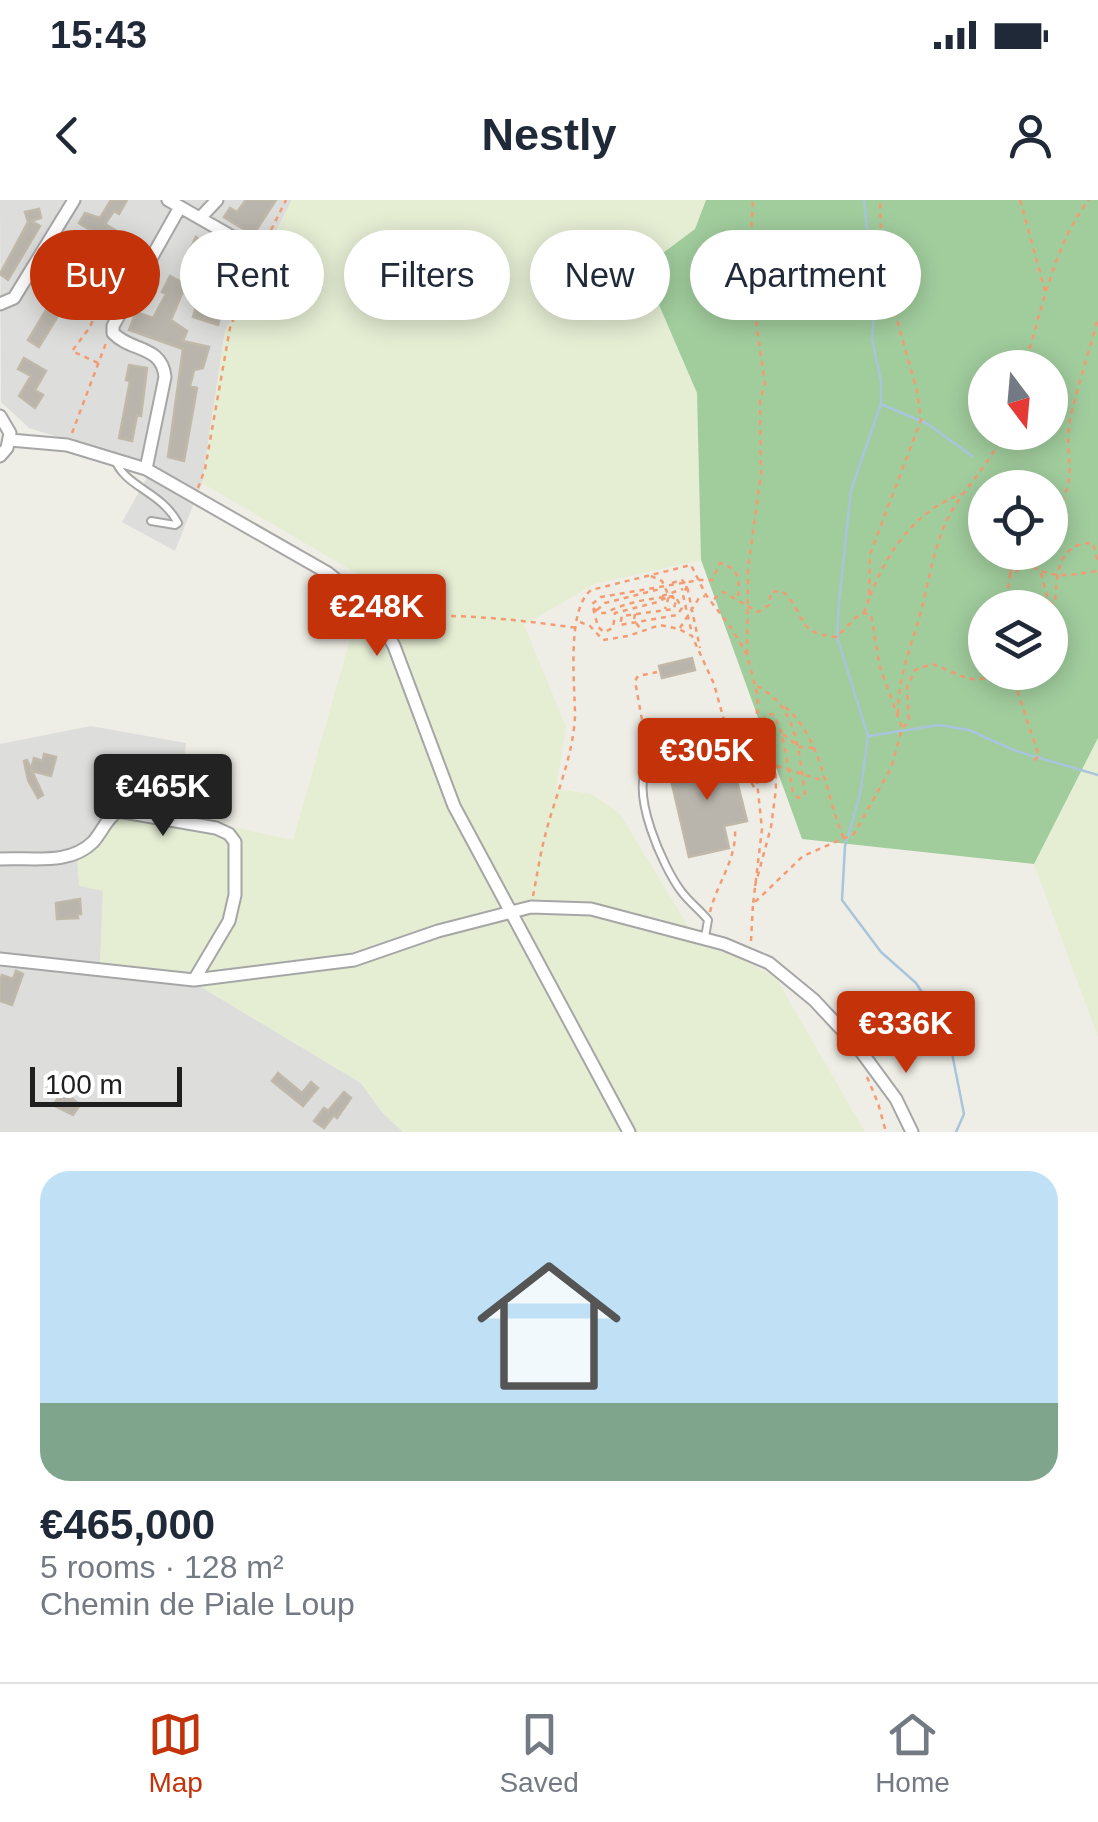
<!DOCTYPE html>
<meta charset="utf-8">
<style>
:root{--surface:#fff;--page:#f2f2f3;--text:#1f2937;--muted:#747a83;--line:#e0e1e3;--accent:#c4320a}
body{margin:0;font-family:Arial,sans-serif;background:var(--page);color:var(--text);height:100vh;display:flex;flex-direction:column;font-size:38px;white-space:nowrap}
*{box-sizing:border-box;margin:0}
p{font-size:32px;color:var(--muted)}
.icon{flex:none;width:55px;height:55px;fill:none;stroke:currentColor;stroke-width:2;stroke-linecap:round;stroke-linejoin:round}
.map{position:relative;height:932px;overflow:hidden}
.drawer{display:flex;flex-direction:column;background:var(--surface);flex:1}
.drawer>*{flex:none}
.banner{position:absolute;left:30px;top:30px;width:1040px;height:90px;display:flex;gap:20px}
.needle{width:65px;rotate:164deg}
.controls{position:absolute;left:968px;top:150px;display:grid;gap:20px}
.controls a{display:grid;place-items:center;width:100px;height:100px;border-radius:50%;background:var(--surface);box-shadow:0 5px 25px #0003;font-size:50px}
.scale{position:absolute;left:30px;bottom:25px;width:152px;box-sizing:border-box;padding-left:10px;border:5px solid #1f1f1f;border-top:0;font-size:28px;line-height:35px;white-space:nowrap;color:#1f1f1f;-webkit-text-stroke:8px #fff;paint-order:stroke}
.price{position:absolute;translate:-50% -85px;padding:0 22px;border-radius:10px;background:var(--accent);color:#fff;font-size:32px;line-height:65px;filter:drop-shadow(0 2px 5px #0008)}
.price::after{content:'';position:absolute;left:50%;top:60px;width:30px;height:22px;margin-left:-15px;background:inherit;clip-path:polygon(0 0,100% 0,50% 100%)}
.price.selected{background:#222;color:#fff}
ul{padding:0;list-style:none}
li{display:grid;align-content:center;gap:20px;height:530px;padding:0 40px}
li span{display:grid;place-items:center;height:310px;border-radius:30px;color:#555}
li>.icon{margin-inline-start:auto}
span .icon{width:180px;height:180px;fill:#fffc;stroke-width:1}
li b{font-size:42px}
.pill{padding:0 35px;border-radius:45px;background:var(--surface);box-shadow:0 5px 25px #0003;font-size:35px;line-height:90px}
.pill.selected{background:var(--accent);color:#fff}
.status{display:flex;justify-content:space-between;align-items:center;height:70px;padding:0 50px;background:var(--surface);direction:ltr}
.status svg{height:28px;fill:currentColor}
header{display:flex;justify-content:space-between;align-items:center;height:130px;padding:0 40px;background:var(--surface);font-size:45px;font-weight:700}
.tabs{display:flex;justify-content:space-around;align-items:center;height:140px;border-top:2px solid var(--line);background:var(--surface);font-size:28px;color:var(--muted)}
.tabs a{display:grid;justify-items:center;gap:5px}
.tabs .selected{color:var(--accent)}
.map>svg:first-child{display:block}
</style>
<div class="status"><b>15:43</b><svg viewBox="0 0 49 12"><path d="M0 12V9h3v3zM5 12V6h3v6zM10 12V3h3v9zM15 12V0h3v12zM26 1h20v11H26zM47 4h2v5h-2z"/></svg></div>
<header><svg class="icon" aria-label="back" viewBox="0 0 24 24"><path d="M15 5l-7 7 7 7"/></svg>Nestly<svg class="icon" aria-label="person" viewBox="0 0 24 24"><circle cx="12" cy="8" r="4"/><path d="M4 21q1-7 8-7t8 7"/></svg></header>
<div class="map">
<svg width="1098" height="932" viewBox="0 0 1098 932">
<rect width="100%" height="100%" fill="#efeee6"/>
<path fill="#dddddc" d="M0,0h292l-67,131 -23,152 -27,68 -53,-29 31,-55 -124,-39 -28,-26z
M91,526l95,17 -10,72 -73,76 -3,76 -100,-14v-209z
M0,765l196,19 165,99 21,29 21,20h-403z"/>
<path fill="#e5edd3" d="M292,0h414l-11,29 -52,40 54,124 4,167 -107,24 -70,41 42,102 -10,62 36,5 28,20 71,117 85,47 89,154h-462l-21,-20 -21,-29 -165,-99 -96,-17 3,-76 -24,-5 -2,-24 45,-46 54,-1 117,25 62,-218 8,-45 -161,-94 23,-152z
M1098,538v299l-64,-173z"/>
<path fill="#a1cd9d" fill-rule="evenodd" d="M706,0h392v538l-64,126 -232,-25 -101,-279 -4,-167 -54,-125 52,-39zM985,168h65v64h-65zM985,288h65v64h-65zM985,408h65v64h-65z"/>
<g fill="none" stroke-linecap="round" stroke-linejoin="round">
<path stroke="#a9c5db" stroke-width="2.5" d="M864,0l3,28 -2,52 9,34 -2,25 9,42v23l-30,86 -12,112 -2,35 31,99 -8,59 -15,51 -3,54 39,52 35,31 23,36 11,24 14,71 -8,18
M883,205l45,19 44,32
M869,536l70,-11 30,5 47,21 82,24"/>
</g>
<path fill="#b9b5ac" stroke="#c0b8a9" stroke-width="2.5" d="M111,0h16l-8,14 -5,-3 -9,13 10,6 -7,11 -29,-18 6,-10 15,5z
M246,0h30l-23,35 -29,-18 6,-9 7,4z
M39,9l2,9 -10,3 9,5 -32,54 -8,-6 28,-52 -3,-10z
M196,37l11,8 -7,17 17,3 12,-6 12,6 -5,12 -6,-1 -13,4 -32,-20z
M92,45l6,11 -23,10 -5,9 -7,14 5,3 -2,5 3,1 -30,49 -11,-7 21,-35 -2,-6 14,-29 14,-21 5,3z
M119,53l13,7 -13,20 -16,-10 7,-11 4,3z
M170,76l16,8 -15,36 16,11 -4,10 26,6 -6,21 -9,2 -4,16 7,2 -13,73 -16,-4 15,-108 -54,-19 7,-18 17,6 13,-24 -4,-2z
M209,100l15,4 -6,21 -25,-8 4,-14 10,3z
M24,158l22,13 -11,19 8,5 -8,13 -16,-12 12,-20 -13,-7z
M129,165l18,3 -6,48 -4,-1 -5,26 -13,-3 11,-57 -4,-1z
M692,458l3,12 -33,8 -3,-12z
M706,549l4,18 22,-6 15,60 -23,5 5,22 -40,9 -20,-86 16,-2 8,-5 -3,-11z
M44,554l12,3 -5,19 -19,-5 11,24 -5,3 -10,-18 -4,-19 3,-1 4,9 3,-11 9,3z
M80,699l1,15h-4l1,4 -21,1 -1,-16z
M16,771l7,3 -11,31 -12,-4v-20l2,-6 11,4z
M278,873l24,20 9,-11 7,6 -15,18 -31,-25z
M63,891l17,14 -7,10 -20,-10z
M344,892l7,6 -14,20 -3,-3 -10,13 -10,-7 10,-13 6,4 -2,-1z"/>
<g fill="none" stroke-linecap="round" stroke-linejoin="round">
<g stroke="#a6a6a6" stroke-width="10">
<path id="lane" d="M114,258c11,30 46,32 64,65l-3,2 -24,-4
M682,563l-34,3c-18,27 15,101 33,125 8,11 19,19 27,29l-3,17"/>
</g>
<g stroke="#a6a6a6" stroke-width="15">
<path id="street" d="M168,0l84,48
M200,18l17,-18
M0,104l14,-6 60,-98
M0,216l10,17 -3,15 -7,8
M10,240l57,5 79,24 182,104 45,36 21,37 60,160 175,326
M146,269l19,-92c-3,-32 -34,-25 -52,-44v-7l67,-119
M0,659c31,-2 69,7 93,-17 10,-11 12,-22 25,-31l98,17 13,6 6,8v53l-6,26 -35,59
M0,759l194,21 160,-20 84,-29 93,-24 60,2 133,35 45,19 45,37 43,46 39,53 16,33"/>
</g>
<path stroke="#f39c74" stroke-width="2.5" stroke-dasharray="5 5" stroke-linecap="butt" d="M1020,0l25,91
M262,48l24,-48
M98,163l-26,-12 18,-24 11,-27 9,6
M1024,168c16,-52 31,-127 65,-168
M72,233l34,-90
M198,288l7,-19 25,-141 26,-69
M1050,318c34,-39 11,-63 21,-103 7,-31 19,-65 27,-97
M1041,373l7,27 4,4 3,-1c2,-27 1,-60 38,-60l5,20
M1010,374l7,-22
M651,376l11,5 7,15 -4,13
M672,383l10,-3 5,6 13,62
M687,386l-4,9 9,39
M662,396l21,-7
M870,396c18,-45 44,-84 91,-102
M714,399l9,-7 35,20 11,-7 2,-13 11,-1c25,22 12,43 55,46l18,-19 9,-5 7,2 9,52 22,61
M593,408l6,5h6c22,-11 46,-15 70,-17l7,12 -5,7 -57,10 2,-9 52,-7 2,-10 -7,-3 -11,6 -43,11 -2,15 -9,4 -6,-5 -6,-23 9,-7 99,-17h12l8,-17c21,7 19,16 18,36
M1005,408l5,-33 18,-11c26,16 41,11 70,7
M597,410l8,-7 55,-14
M864,413l5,-15 1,-44 51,-134 -4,-29 -35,-124 -2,-67
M635,414l-1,6 8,11
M391,417c64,-4 123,2 186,11
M580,422l10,4 13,14 25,-4 32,-11 19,4 13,7 22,48 16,58 -3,16
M680,428l19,-30 6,-2
M747,454l1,-86 13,-94 -1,-74 5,-16 -16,-112 4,-72
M1011,472l28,84 -7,6
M757,486c42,22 41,66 48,107l-2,4 -5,1 -5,-6 -12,-62 -10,-6 -8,5
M785,507c38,32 40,88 59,132
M898,514c1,-42 11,-60 22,-99 9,-33 13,-66 28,-97 15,-31 44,-53 54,-86
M771,524l-9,-3 4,-6 7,-1 7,14
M783,534l16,13 16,1
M732,542h22l8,-5
M732,548l23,41
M649,559l-14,-78 3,-5 19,-4
M777,566l44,14
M755,686l16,-59 5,-38 -1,-27 -11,-15 -6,-35
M533,696c4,-20 7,-41 12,-60 10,-40 28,-78 30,-120 0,-30 -9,-106 16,-126l100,-25 15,30 26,34 15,26 11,42 -4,56 8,76 -9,75
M710,712c7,-29 27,-53 25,-83
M751,741l2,-37 50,-48 51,-22 37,-66 11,-39 7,-8 -2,-34 8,-17 17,-6c20,6 45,26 61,8
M867,877l11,26 8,29"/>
<use href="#lane" stroke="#fff" stroke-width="6"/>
<use href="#street" stroke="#fff" stroke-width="11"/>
</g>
</svg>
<div class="controls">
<a><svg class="needle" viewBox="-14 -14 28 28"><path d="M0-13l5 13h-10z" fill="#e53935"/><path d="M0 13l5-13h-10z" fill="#747a83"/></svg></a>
<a><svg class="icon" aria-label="locate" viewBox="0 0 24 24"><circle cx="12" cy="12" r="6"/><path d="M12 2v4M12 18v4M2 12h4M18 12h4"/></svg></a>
<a><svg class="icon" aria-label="layers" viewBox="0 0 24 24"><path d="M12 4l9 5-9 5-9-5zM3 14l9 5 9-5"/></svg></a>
</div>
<div class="scale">100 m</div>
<b class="price" style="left:377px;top:459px">€248K</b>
<b class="price" style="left:707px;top:603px">€305K</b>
<b class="price selected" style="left:163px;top:639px">€465K</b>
<b class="price" style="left:906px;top:876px">€336K</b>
<div class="banner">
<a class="pill selected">Buy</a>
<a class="pill">Rent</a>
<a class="pill">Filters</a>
<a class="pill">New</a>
<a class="pill">Apartment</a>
</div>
</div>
<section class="drawer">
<ul>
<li><span style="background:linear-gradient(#bfe0f5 75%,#7fa58c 0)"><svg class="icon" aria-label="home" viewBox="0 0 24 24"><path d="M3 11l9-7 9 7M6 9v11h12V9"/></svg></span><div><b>€465,000</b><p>5 rooms · 128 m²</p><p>Chemin de Piale Loup</p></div></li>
</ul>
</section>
<nav class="tabs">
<a class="selected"><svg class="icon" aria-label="map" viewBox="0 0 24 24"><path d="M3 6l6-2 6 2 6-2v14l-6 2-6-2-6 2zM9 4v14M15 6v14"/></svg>Map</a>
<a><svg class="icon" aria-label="saved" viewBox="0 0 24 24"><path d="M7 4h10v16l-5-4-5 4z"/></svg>Saved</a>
<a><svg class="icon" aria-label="home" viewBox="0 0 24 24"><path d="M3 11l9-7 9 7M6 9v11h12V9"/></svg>Home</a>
</nav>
